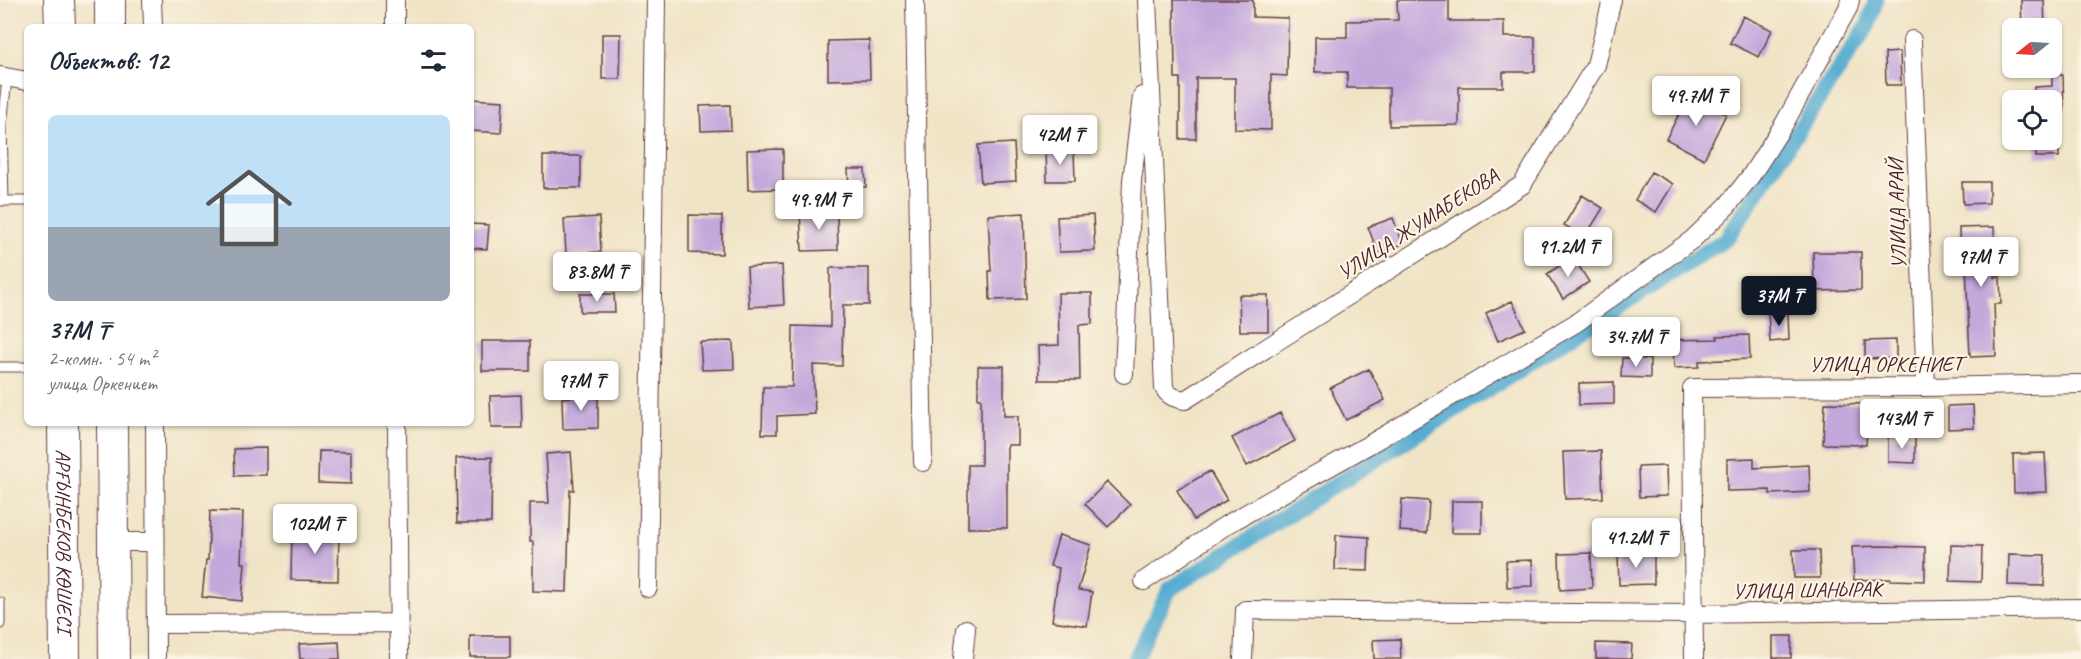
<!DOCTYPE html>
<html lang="ru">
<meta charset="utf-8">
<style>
:root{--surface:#fff;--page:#f2f2f3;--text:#1f2937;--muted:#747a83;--line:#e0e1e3;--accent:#111827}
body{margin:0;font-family:Caveat,sans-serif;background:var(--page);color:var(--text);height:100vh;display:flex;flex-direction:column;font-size:22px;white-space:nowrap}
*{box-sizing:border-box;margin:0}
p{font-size:20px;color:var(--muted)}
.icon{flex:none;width:33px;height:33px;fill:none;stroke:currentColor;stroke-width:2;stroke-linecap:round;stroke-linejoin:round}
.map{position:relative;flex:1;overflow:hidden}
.side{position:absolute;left:24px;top:24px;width:450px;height:402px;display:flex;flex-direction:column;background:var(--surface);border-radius:9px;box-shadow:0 2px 4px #0004}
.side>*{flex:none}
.needle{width:39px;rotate:252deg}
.controls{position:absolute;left:2002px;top:18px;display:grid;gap:12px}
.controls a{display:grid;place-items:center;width:60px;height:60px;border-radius:9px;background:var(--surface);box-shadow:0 2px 4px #0004;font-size:30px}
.price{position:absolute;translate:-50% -51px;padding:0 14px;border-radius:6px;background:#fff;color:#222;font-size:20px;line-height:39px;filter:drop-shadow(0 2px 3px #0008)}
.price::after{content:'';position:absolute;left:50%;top:36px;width:18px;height:14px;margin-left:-9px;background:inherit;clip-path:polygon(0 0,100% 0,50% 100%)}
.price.on{background:var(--accent);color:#fff}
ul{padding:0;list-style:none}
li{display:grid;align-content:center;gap:12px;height:318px;padding:0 24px}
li+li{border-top:2px solid var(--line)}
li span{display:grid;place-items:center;height:186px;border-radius:9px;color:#555}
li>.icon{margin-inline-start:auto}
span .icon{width:108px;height:108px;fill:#fffc;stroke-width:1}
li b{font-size:26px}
h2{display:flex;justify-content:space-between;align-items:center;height:72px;padding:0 24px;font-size:26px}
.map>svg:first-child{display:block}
</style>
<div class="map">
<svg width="2081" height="659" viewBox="0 0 2081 659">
<rect width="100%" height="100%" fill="#fcf5e5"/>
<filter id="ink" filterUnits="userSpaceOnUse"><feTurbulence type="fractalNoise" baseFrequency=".0167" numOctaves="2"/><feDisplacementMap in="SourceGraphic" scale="12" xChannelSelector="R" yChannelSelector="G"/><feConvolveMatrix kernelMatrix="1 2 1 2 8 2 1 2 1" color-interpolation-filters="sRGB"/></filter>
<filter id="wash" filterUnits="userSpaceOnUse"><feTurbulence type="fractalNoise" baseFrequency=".008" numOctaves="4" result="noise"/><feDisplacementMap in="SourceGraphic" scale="24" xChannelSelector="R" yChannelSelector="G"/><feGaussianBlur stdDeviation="1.35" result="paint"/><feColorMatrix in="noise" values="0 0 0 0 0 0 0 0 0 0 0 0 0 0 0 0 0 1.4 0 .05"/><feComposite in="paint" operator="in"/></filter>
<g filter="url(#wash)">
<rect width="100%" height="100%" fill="#f0e4c6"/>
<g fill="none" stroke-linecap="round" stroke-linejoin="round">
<path stroke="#54acd1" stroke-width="16" d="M1135,659l35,-70 556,-350 142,-214 8,-25"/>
</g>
<g id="blocks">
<path fill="#c2a8db" d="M1174,0h79v17l35,1 -1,58 -16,-1v55l-36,-1v-51h-39v61h-16v-61h-5z
M1397,0h52v21h55v16h31v35h-32v15h-44v38l-70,1v-38h-42v-16h-32v-35h32v-16l51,-1z
M2021,0h23l1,28h-23z
M1743,16l29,14 -13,27 -29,-14z
M602,34h19l-1,45h-18z
M869,40l1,39 -42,1v-39z
M1900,52l1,33h-15l-1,-32z
M2052,75h11l1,36h-12v-11h-17l-1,-13 18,-1z
M1689,95l37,19 -22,45 -38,-20z
M471,99l32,2 -2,32 -30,-2z
M730,105l1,25 -30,1 -1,-25z
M2035,140h24v17h-23z
M1014,143l2,38 -35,2 -3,-38z
M783,149v40l-35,1 -1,-40z
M1046,150h28l1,31h-28z
M543,156h38v32h-38z
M848,169h17l1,18h-17z
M1651,172l22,12 -17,28 -21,-12z
M1962,182h27v21l-26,1z
M1582,195l21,13 -18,29 -21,-12z
M837,211l1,39 -36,1 -2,-39z
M1024,213l2,86 -36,1 -1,-29h2l-3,-56z
M689,215l33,1v38l-33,-1z
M1093,215l2,36 -36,1 -2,-35z
M599,217l2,35 -35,2 -2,-35z
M1393,218l10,26 -25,9 -10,-26z
M471,224l18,1 -2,24 -16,-1z
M1994,227l1,50 5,-1 1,28h-7l2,52 -26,1 -4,-91h-6l-1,-38z
M1813,252h48v38l-47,1z
M1573,257l16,25 -26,17 -16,-25z
M782,265l2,40 -35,2 -2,-40z
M830,268h39v37h-26l-1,61 -29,-1 2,49 -38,2v18h-15l1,-47h29l1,-61 37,1z
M1058,293h34v31l-13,1 1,55h-41l-1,-34 21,-1z
M580,294h34l1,18h-35z
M1239,295h29v36h-28z
M1512,301l13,28 -27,12 -12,-28z
M1788,312l1,28 -19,2 -2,-29z
M1749,335l1,24 -51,2v6l-25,1 -1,-28 45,-1 -1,-3z
M1896,340v18l-31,1v-18z
M482,341h48v30h-48z
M733,341l1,28 -32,1 -2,-28z
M1622,358l28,1v19l-29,-1z
M978,366h26v50h14v29h-11v83h-39v-63h13v-67h-3z
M1369,369l16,31 -39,20 -16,-32z
M1614,382v22l-35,1v-22z
M574,394h24v34l-35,1 -1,-31 12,-1z
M521,395l1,33h-31l-1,-32z
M1825,403l43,1 -2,41 -43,-1z
M1973,405l1,23 -26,1v-23z
M1280,413l15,28 -48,25 -15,-28z
M1888,437h27v26l-27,-1z
M266,448v27l-31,1 -1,-27z
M319,451l32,1v32l-33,-1z
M1601,451l2,47 -38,1 -2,-47z
M571,452l3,38h-4l-3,102 -34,-1v-49h-3v-39h19l-3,-49z
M2045,453l2,39 -33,1 -1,-39z
M492,457l-1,66h-34l-1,-65z
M1754,458v10l55,-3 1,27 -40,2v-4l-43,1v-32z
M1666,466l1,30 -28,1 -1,-30z
M1210,471l17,29 -33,20 -17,-30z
M1107,482l23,23 -22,22 -23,-23z
M1402,499l27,2 -2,32 -27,-2z
M1452,501h30v32h-31z
M210,511l33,1 -2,51h4l-3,38 -40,-4 4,-37h2z
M292,529h47l-1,52 -47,-1z
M1059,535l32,10 -13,45 14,2 -5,34 -35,-5 7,-53 -9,-2z
M1336,535l33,2 -1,34 -33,-1z
M1951,545l31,1 -1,36 -31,-1z
M1881,546l44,1v34l-34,-1v-1l-37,1 -2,-33z
M1793,550h26l1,28h-26z
M1591,553l1,35 -32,2 -1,-36z
M1654,554v30l-35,1 -1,-30z
M2009,554l36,1 -1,31 -36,-1z
M1532,560l1,26 -26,1 -1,-26z
M470,636h40v21h-40z
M1773,636h19l-1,22h-18z
M1400,639l1,20h-27l-1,-19z
M339,642l1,17h-40l-1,-15z
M1596,643l36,1 -1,15h-35z"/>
</g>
</g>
<g filter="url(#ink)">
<use href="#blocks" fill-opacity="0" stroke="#633d42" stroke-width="1.5"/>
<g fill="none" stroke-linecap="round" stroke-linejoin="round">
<g stroke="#633d42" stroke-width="11">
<path id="service" d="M0,201h27
M4,201l-2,-75 5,-48
M0,367h27
M0,602v22"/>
</g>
<g stroke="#633d42" stroke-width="20">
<path id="minor" d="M152,0l1,27
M915,0l8,462
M1147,0l17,388c5,9 11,10 21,12l337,-215 74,-120 16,-65
M395,27v-27
M1912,40l14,347
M0,76l27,5
M1124,374l8,-193 10,-85
M155,423l1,236
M397,423l2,236
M113,542h42
M1144,581l82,-56 144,-81 206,-121 117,-84 34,-33 23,-29 34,-53 64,-116 2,-8
M648,588l8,-588
M156,624l242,-1
M963,659l3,-30
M1243,659l2,-49 449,4 387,-6
M1694,659l-2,-271 234,-1 155,-3"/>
</g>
<g stroke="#633d42" stroke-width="32">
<g id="primary">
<path d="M59,0l1,27"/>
<path d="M110,0v27"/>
<path id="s1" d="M63,423l2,236"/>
<path d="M112,423l2,236"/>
</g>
</g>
<use href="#service" stroke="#fff" stroke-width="9"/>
<use href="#minor" stroke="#fff" stroke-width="18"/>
<use href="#primary" stroke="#fff" stroke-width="30"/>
</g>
</g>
<g text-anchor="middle" stroke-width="4.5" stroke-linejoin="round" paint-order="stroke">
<g font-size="21" fill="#4a1f2b" stroke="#fcf5e5">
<text transform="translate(1897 214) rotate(-92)" y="7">УЛИЦА АРАЙ</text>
<text transform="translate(1418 224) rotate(-33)" y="7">УЛИЦА ЖУМАБЕКОВА</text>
<text x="1886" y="371">УЛИЦА ОРКЕНИЕТ</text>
<text dy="7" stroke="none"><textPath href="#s1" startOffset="118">АРҒЫНБЕКОВ КӨШЕСІ</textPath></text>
<text transform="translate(1807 590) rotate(-1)" y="7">УЛИЦА ШАНЫРАК</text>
</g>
</g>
</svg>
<div class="controls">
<a><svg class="needle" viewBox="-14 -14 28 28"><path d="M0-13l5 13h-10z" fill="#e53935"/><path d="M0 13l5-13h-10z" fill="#747a83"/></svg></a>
<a><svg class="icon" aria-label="locate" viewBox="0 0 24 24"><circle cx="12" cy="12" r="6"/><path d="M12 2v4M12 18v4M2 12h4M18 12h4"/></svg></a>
</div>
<b class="price" style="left:1696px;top:127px">49.7M ₸</b>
<b class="price" style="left:1060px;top:166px">42M ₸</b>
<b class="price" style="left:819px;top:231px">49.9M ₸</b>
<b class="price" style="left:1568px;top:278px">91.2M ₸</b>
<b class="price" style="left:1981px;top:288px">97M ₸</b>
<b class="price" style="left:597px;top:303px">83.8M ₸</b>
<b class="price on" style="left:1779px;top:327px">37M ₸</b>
<b class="price" style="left:1636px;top:368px">34.7M ₸</b>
<b class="price" style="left:581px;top:412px">97M ₸</b>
<b class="price" style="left:1902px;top:450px">143M ₸</b>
<b class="price" style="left:315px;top:555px">102M ₸</b>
<b class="price" style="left:1636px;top:569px">41.2M ₸</b>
<section class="side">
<h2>Объектов: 12<svg class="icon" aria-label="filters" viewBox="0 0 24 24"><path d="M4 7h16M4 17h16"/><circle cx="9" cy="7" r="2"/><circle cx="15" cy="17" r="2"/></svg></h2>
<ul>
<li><span style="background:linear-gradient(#bfe0f5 60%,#9aa5b1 0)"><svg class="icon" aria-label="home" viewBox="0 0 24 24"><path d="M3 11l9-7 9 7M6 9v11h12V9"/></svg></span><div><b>37M ₸</b><p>2-комн. · 54 m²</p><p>улица Оркениет</p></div></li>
</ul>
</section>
</div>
